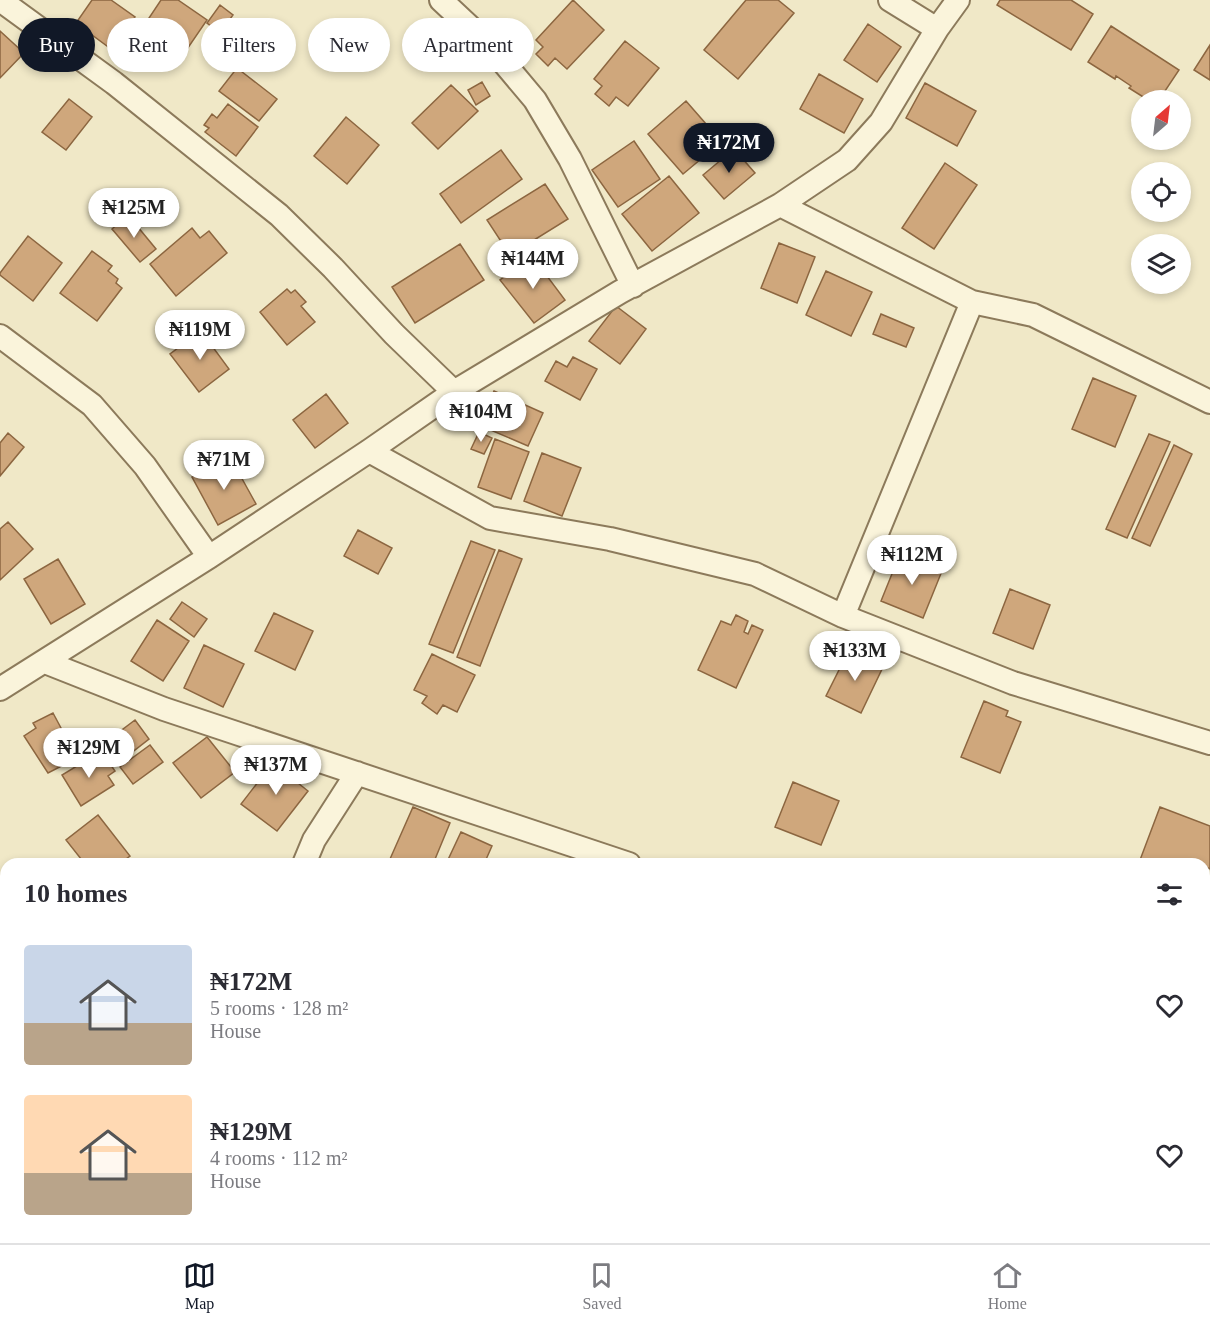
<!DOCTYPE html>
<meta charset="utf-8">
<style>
:root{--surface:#fff;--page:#f2f2f3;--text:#2b2b33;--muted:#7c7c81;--line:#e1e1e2;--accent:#111827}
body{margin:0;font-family:Georgia,serif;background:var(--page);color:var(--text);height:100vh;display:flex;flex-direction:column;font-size:22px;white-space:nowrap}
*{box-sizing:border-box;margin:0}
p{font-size:20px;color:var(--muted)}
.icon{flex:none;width:33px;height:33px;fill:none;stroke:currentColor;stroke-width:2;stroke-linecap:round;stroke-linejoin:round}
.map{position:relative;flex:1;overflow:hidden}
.drawer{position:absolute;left:0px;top:858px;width:1210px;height:386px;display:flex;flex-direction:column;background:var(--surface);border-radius:18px 18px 0 0;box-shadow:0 3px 9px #0003}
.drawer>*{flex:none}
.banner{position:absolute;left:18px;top:18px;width:600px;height:54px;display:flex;gap:12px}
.needle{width:39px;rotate:28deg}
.fabs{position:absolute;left:1131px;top:90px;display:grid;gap:12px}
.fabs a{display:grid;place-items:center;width:60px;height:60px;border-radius:50%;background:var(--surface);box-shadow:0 3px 9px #0003;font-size:30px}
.price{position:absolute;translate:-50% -51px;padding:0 14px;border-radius:21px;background:#fff;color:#222;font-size:20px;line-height:39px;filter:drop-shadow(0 2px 3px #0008)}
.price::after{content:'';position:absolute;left:50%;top:36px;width:18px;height:14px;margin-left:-9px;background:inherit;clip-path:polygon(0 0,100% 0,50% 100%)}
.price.on{background:var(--accent);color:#fff}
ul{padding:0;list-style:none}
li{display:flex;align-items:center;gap:18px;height:150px;padding:0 24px}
li span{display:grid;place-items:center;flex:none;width:168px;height:120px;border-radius:6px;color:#555}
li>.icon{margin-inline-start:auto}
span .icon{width:72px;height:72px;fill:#fffc;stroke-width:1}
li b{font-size:26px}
h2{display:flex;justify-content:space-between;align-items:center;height:72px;padding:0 24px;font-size:26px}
.tag{padding:0 21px;border-radius:27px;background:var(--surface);box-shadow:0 3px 9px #0003;font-size:21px;line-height:54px}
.tag.on{background:var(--accent);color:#fff}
.tab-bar{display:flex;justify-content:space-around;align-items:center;height:84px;border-top:2px solid var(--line);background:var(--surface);font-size:16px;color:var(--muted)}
.tab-bar a{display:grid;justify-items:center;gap:3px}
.tab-bar .on{color:var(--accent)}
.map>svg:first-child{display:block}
</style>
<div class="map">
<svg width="1210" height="1243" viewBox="0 0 1210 1243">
<rect width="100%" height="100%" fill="#f0e8c7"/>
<path fill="#cfa77c" stroke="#8c6640" stroke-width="1.5" d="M92,0h19l24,17 -24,32 -35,-26z
M161,0h17l29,20 -26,38 -40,-28z
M573,0l31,30 -37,39 -12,-11 -7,8 -12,-12 7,-7 -7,-7z
M746,0h32l16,13 -56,66 -34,-29z
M1000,0h71l22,14 -22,36 -74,-45z
M220,5l13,10 -13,18 -13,-10z
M868,24l33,23 -24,35 -33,-22z
M1111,26l68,44 -20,30h-11l-19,-12 2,-2 -15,-10 -1,3 -27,-17z
M0,31l24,22 -24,25z
M625,41l34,27 -31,38 -12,-9 -7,9 -14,-12 7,-8 -8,-7z
M1210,45v35l-16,-10z
M237,68l40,31 -18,22 -40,-30z
M819,74l44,25 -19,34 -44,-24z
M482,82l8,14 -14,9 -8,-15z
M925,83l51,28 -19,35 -51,-28z
M451,85l27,26 -40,38 -26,-26z
M69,99l23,18 -26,33 -24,-18z
M686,101l27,31 -15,12 9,10 -24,20 -35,-40z
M228,104l30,23 -22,29 -31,-24 4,-4 -5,-3 8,-11 5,4z
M346,117l33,28 -32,39 -33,-28z
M634,141l26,38 -42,28 -26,-37z
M734,149l21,24 -31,26 -21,-24z
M501,150l21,29 -61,44 -21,-29z
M945,163l32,22 -43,64 -32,-21z
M669,176l30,37 -47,38 -30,-37z
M545,184l23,35 -58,36 -23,-35z
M128,215l28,34 -16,13 -28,-33z
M192,228l8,10 9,-7 18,22 -51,43 -26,-32z
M28,236l34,27 -29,38 -33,-26v-2z
M779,243l36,14 -18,46 -36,-15z
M460,244l24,36 -69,43 -23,-36z
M92,251l20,15 -4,5 10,8 -2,4 6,5 -25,33 -37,-28z
M532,256l33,44 -31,23 -34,-43z
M826,271l46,21 -21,44 -45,-21z
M287,289l4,4 4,-3 11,12 -5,4 14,16 -28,23 -27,-33z
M616,306l30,23 -26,35 -31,-23z
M881,314l33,14 -8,19 -33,-13z
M201,331l28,38 -30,23 -29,-38z
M573,357l24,12 -17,31 -35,-19 11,-20 11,6z
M1093,378l43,18 -21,51 -43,-18z
M494,391l49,22 -15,33 -49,-21z
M326,394l22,29 -33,25 -22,-28z
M479,432l13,6 -8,16 -13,-5z
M8,433l16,14 -24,29v-33z
M1149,434l21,8 -43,96 -21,-9z
M495,439l34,13 -18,47 -33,-12z
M1174,445l18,9 -42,92 -18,-8z
M542,453l39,15 -19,48 -38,-15z
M230,457l26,47 -38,21 -26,-48z
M8,522l25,27 -33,31v-51z
M358,530l34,18 -14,26 -34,-18z
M471,541l24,9 -42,103 -24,-9z
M499,550l23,9 -42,107 -23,-9z
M900,554l42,17 -19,47 -42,-17z
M58,559l27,45 -34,20 -27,-45z
M1010,589l40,16 -17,44 -40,-16z
M182,602l25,17 -13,18 -24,-18z
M274,613l39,18 -18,39 -40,-19z
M736,615l12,6 -4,11 4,2 4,-9 11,5 -27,58 -38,-18 23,-49 10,4z
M157,620l32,21 -26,40 -32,-20z
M204,645l40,19 -21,43 -39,-19z
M849,650l34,17 -22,46 -35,-17z
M432,654l43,21 -18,37 -14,-7 -6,9 -15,-11 5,-7 -13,-6z
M984,701l24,10 -2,5 15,6 -21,51 -39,-16z
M53,713l24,45 -29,15 -24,-37 12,-8 -3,-5z
M135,720l14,19 -32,25 -15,-19z
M207,737l28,35 -34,26 -28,-35z
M150,745l13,17 -30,22 -13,-17z
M95,755l7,10 6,-4 7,10 -7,5 6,9 -33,21 -19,-31z
M272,764l12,9 5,-7 15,11 -6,6 10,8 -31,40 -36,-27z
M793,782l46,19 -18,44 -46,-18z
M413,807l37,16 -17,41h-31l-12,-5z
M1160,807l50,19v43l-6,-3v-2h-54l-10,-4z
M98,815l32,41 -11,8h-34l-19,-24z
M461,832l31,14 -8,18h-38z
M1204,976l6,3v19l-6,-3z
M268,1238h43l-3,5h-43z
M394,1238h58l9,5h-71z
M472,1238h55l-3,5h-43z"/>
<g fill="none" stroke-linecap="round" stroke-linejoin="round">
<g stroke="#8c7a5b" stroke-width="26">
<path id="street" d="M0,0l114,83 165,132 54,53 61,66 60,58
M441,0l47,44 47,56 35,59 63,127
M890,0l47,29
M780,205l192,97 61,13 177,87
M0,336l92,69 53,61 64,91
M369,451l121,67 120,21 145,35 88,42 170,67 197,60
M843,616l129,-314
M45,662l119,47 465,155
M0,689l209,-132 160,-106 85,-59 166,-100 160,-87 67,-45 34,-38 56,-93 21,-29
M304,864l10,-24 43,-67
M1204,1032l6,1
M1204,1067l6,-14
M603,1243l2,-5
M879,1243l3,-5"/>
</g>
<use href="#street" stroke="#faf4db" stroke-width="22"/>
</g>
</svg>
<div class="fabs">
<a><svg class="needle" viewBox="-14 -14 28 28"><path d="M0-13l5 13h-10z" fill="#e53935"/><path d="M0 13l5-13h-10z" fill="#7c7c81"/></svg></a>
<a><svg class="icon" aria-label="locate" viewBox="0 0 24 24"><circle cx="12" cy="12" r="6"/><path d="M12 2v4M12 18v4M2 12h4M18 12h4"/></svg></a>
<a><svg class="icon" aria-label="layers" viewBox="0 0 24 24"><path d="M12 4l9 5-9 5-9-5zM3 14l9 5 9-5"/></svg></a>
</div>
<b class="price on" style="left:729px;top:174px">₦172M</b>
<b class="price" style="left:134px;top:239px">₦125M</b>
<b class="price" style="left:533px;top:290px">₦144M</b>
<b class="price" style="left:200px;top:361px">₦119M</b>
<b class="price" style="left:481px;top:443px">₦104M</b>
<b class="price" style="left:224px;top:491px">₦71M</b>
<b class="price" style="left:912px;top:586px">₦112M</b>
<b class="price" style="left:855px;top:682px">₦133M</b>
<b class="price" style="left:89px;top:779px">₦129M</b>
<b class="price" style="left:276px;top:796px">₦137M</b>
<div class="banner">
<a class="tag on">Buy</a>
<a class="tag">Rent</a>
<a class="tag">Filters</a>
<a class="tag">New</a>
<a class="tag">Apartment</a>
</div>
<section class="drawer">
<h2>10 homes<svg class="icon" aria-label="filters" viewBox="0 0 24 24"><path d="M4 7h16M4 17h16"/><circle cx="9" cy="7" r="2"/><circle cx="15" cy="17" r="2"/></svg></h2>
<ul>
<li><span style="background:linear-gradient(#c9d6e8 65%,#b9a48a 0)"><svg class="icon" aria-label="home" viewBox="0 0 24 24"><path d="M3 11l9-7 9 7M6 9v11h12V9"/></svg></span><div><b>₦172M</b><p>5 rooms · 128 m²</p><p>House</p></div><svg class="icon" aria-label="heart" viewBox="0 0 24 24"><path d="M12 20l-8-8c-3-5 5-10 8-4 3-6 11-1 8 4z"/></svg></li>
<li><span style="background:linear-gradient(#ffd9b3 65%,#b9a48a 0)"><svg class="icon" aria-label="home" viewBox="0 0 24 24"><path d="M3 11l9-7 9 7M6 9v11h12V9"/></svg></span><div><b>₦129M</b><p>4 rooms · 112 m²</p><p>House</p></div><svg class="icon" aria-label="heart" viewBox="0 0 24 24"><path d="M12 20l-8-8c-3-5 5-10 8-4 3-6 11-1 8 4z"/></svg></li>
</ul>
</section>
</div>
<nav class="tab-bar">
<a class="on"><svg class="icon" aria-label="map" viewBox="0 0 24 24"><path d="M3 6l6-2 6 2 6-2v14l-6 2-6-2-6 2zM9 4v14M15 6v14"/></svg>Map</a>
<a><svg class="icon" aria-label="saved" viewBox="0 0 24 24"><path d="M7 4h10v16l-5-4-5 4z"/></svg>Saved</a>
<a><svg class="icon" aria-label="home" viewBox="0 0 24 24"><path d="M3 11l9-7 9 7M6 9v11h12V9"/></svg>Home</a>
</nav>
